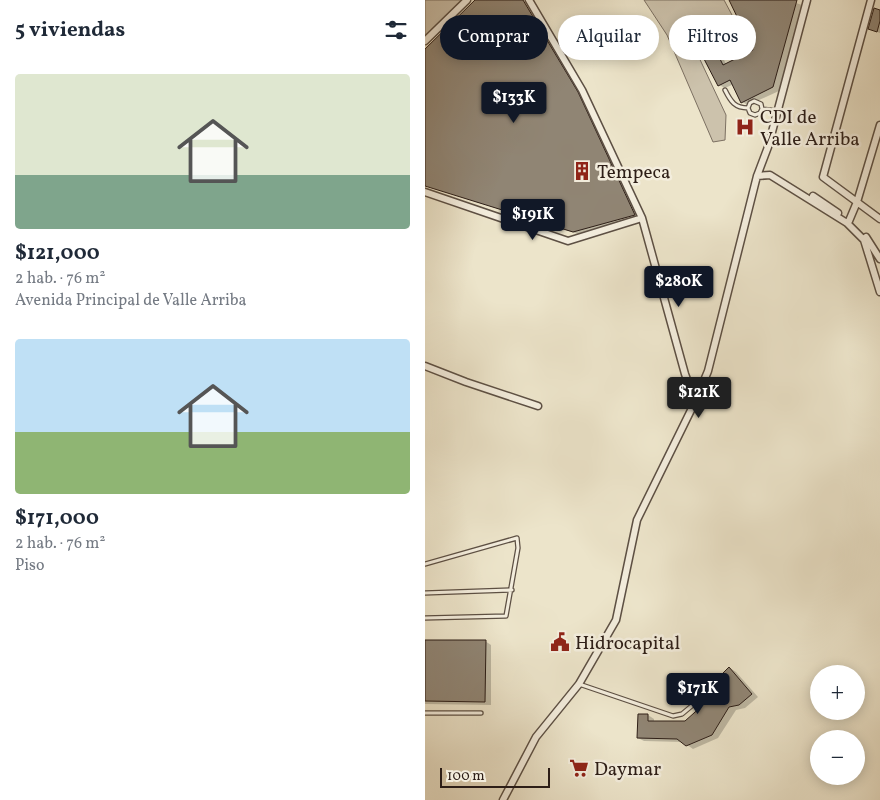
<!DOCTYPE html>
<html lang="es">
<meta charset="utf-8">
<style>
:root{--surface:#fff;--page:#f6f6f7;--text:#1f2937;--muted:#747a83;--accent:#111827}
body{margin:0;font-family:Vollkorn,serif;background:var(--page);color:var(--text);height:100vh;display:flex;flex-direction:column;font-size:19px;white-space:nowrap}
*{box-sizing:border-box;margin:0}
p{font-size:16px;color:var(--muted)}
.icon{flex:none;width:28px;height:28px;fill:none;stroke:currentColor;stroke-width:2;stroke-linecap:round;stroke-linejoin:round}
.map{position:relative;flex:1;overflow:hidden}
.sheet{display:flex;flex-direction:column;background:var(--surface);width:425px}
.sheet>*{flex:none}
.hud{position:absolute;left:15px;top:15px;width:365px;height:45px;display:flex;gap:10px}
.tools{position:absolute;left:385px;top:665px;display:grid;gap:10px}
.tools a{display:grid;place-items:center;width:55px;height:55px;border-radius:50%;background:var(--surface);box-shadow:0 2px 12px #0003;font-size:25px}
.scale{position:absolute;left:15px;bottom:12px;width:110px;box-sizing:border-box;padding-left:5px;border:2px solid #2d1e17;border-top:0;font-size:14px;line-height:18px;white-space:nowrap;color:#2d1e17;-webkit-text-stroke:4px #f3eddd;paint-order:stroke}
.price{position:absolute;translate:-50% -42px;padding:0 11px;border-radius:5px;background:var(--accent);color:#fff;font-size:16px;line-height:32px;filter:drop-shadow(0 1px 2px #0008)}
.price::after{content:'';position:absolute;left:50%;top:30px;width:15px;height:11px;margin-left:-8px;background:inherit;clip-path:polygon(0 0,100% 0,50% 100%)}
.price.active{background:#222;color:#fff}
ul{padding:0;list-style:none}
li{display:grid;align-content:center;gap:10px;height:265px;padding:0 15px}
li span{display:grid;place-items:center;height:155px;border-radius:5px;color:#555}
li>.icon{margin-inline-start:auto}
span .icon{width:90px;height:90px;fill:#fffc;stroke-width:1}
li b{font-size:21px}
h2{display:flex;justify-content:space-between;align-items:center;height:60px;padding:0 15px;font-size:21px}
.chip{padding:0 18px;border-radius:22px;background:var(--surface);box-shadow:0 2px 12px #0003;font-size:18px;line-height:45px}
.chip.active{background:var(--accent);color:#fff}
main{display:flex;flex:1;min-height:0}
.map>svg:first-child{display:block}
</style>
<main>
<section class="sheet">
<h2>5 viviendas<svg class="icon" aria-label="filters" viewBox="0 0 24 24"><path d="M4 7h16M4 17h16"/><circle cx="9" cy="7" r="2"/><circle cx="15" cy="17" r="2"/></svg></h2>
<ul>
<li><span style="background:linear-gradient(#dfe7d0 65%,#7fa58c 0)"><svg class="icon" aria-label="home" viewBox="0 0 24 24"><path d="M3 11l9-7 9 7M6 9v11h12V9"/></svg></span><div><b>$121,000</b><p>2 hab. · 76 m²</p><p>Avenida Principal de Valle Arriba</p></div></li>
<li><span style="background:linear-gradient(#bfe0f5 60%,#8fb573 0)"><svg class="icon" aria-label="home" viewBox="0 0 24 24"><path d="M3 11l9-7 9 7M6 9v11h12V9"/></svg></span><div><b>$171,000</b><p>2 hab. · 76 m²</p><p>Piso</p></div></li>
</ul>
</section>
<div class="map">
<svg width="455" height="800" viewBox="0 0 455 800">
<rect width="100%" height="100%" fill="#ece4ca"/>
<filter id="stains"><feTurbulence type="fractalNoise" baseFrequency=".004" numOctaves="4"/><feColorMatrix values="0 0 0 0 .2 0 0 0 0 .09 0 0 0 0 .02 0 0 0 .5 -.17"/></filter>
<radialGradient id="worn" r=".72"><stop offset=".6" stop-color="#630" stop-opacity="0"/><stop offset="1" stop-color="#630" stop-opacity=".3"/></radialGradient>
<path fill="#ccc2ac" stroke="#7c7062" d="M0,0h42l-42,45z
M219,0h80l16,30 -45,19 31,66 -1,25 -12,2 -46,-107z"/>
<path fill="#0003" d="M51,0h48l58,96 56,121 -60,17 -153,-49v-134z
M306,0h56l15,5 -23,86 -31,14 -6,-3 -8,-18 -9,4 -6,-3 -3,-33 6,4 4,8 29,-14z
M455,11v22l-8,-3z
M0,641h60l6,4v60l-66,-1z
M305,668l6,4 22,25 -13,11 -9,2 -18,28 -25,11 -10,-7 -39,-1 -6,-3 10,-23 6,4v3l31,1 39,-35z"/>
<path fill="#908574" stroke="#2d1e17" d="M50,0h48l55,92 57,123 -62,17 -148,-46v-137z
M304,0h68l-24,87 -32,16 -11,-23 -12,6 -15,-29 13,-6 7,14 30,-15z
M449,8l6,2v11l-3,11 -9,-3z
M0,640h61l-1,62 -60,-1z
M304,667l23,27 -13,11 -10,2 -17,28 -26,11 -9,-7 -40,-1 1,-24h10v7h37l37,-33 -1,-6 -5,-2z"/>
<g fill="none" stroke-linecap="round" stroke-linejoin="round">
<g stroke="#5d5044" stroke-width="5.5">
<path id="lane" d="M300,90c6,12 10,18 23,18
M323,108l2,-5 4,-2 7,3 1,5
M323,108l2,5 5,2 5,-2 2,-4
M337,109l15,2
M0,564l92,-26 1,10 -12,68 -81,2
M0,593l87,-3
M154,684l94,32 9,-2 36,-30
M0,713h56"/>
</g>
<g stroke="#5d5044" stroke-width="9">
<path id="street" d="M104,0l53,90 60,128 43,156 10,27
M446,0l-48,177 57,42
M0,41l42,-41
M332,176l13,-1 77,48 17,17 16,52
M0,192l143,49 74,-23
M388,196l25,17
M424,221l8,-19 23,-77
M441,237l14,22
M0,366l41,16 72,24
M78,800l33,-63 43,-53 37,-64 21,-100 58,-118 13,-31 49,-195 11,-29 39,-147"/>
</g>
<use href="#lane" stroke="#f3eddd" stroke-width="3"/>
<use href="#street" stroke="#f3eddd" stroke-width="6"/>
</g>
<defs>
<g id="hospital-bare" transform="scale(1.5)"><path d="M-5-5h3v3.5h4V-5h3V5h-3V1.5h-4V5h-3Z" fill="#8f2418" stroke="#f3eddd" stroke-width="2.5" paint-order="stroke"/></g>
<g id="building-bare" transform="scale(1.5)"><path d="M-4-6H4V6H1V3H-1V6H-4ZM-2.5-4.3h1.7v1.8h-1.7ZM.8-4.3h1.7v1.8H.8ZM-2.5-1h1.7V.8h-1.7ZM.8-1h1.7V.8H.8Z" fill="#8f2418" stroke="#f3eddd" stroke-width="2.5" paint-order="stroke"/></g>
<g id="civic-bare" transform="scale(1.5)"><path d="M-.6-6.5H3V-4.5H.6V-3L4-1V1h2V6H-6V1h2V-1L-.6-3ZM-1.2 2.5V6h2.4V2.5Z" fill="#8f2418" stroke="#f3eddd" stroke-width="2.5" paint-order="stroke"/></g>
<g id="supermarket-bare" transform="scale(1.5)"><path d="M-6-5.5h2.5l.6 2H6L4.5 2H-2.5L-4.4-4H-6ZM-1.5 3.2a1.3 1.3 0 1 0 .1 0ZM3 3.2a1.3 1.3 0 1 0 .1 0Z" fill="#8f2418" stroke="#f3eddd" stroke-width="2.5" paint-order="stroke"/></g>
</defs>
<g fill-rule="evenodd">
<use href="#hospital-bare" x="320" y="127"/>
<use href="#building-bare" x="157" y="171"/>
<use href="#civic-bare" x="135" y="642"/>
<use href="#supermarket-bare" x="154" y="768"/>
</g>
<g text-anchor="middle" stroke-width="5" stroke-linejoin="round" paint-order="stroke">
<g font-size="19" fill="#2d1e17" stroke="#f3eddd" text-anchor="start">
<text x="335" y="123">CDI de<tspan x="335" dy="22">Valle Arriba</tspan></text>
<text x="172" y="178">Tempeca</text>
<text x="150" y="649">Hidrocapital</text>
<text x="169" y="775">Daymar</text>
</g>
</g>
<rect width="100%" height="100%" filter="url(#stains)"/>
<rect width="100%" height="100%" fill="url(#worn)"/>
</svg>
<div class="tools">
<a>+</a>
<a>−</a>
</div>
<div class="scale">100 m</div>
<b class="price" style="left:89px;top:124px">$133K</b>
<b class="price" style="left:108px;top:241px">$191K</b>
<b class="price" style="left:254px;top:308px">$280K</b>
<b class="price active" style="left:274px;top:419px">$121K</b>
<b class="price" style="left:273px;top:715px">$171K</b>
<div class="hud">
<a class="chip active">Comprar</a>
<a class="chip">Alquilar</a>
<a class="chip">Filtros</a>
</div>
</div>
</main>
